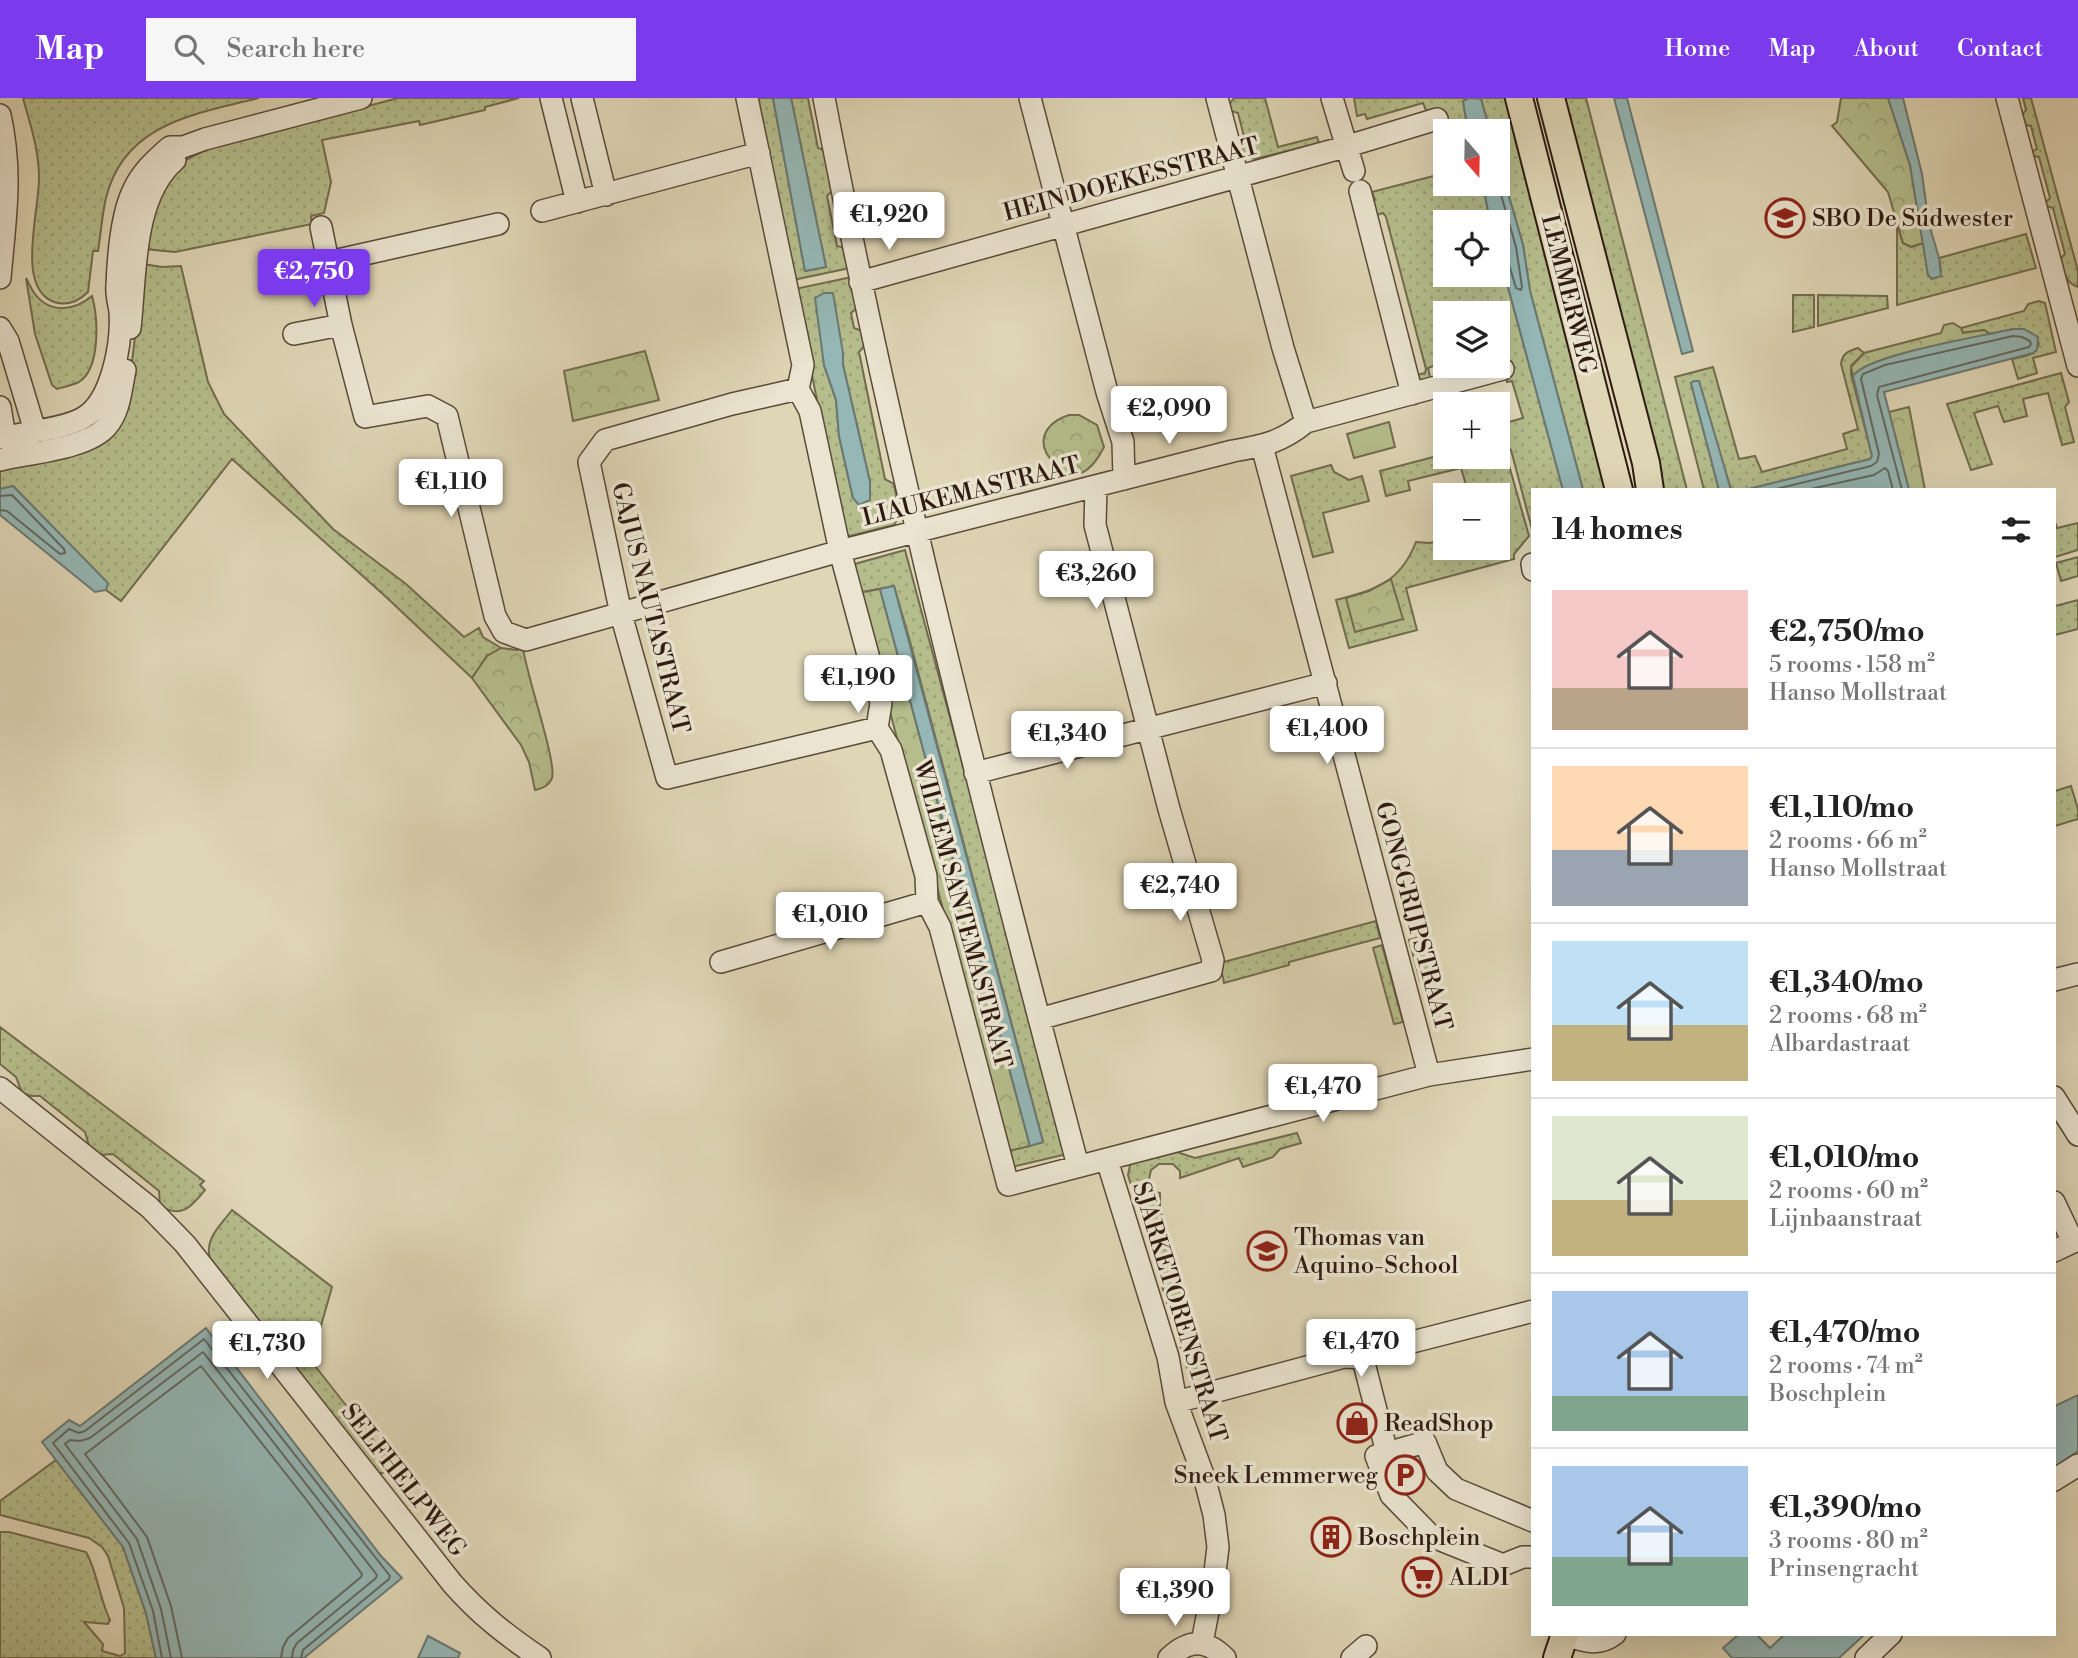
<!DOCTYPE html>
<meta charset="utf-8">
<style>
:root{--surface:#fff;--page:#f6f6f6;--text:#222;--muted:#767676;--line:#e0e0e0;--accent:#7c3aed}
body{margin:0;font-family:"Libre Bodoni",serif;background:var(--page);color:var(--text);height:100vh;display:flex;flex-direction:column;font-size:26px;white-space:nowrap}
*{box-sizing:border-box;margin:0}
p{font-size:23px;color:var(--muted)}
.icon{flex:none;width:38px;height:38px;fill:none;stroke:currentColor;stroke-width:2;stroke-linecap:round;stroke-linejoin:round}
.map{position:relative;flex:1;overflow:hidden}
.side{position:absolute;left:1531px;top:390px;width:525px;height:1148px;display:flex;flex-direction:column;background:var(--surface);border-radius:0px;box-shadow:0 7px 28px #0002}
.side>*{flex:none}
.needle{width:46px;rotate:160deg}
.fabs{position:absolute;left:1433px;top:21px;display:grid;gap:14px}
.fabs a{display:grid;place-items:center;width:77px;height:77px;border-radius:0px;background:var(--surface);box-shadow:0 7px 28px #0002;font-size:35px}
.price{position:absolute;translate:-50% -60px;padding:0 16px;border-radius:7px;background:#fff;color:#222;font-size:23px;line-height:46px;filter:drop-shadow(0 2px 4px #0008)}
.price::after{content:'';position:absolute;left:50%;top:42px;width:21px;height:16px;margin-left:-10px;background:inherit;clip-path:polygon(0 0,100% 0,50% 100%)}
.price.active{background:var(--accent);color:#fff}
ul{padding:0;list-style:none}
li{display:flex;align-items:center;gap:21px;height:175px;padding:0 21px}
li+li{border-top:2px solid var(--line)}
li span{display:grid;place-items:center;flex:none;width:196px;height:140px;border-radius:0px;color:#555}
li>.icon{margin-inline-start:auto}
span .icon{width:84px;height:84px;fill:#fffc;stroke-width:1}
li b{font-size:30px}
h2{display:flex;justify-content:space-between;align-items:center;height:84px;padding:0 21px;font-size:30px}
header{display:flex;align-items:center;gap:42px;box-sizing:border-box;height:98px;padding:0 35px;background:var(--accent);color:#fff}
header strong{font-size:33px}
nav{display:flex;gap:38px;margin-inline-start:auto;font-size:24px}
.search{width:490px;height:63px;background:var(--page);display:flex;align-items:center;gap:18px;box-sizing:border-box;padding:0 24px;border-radius:0px;color:var(--muted);font-size:26px}
.map>svg:first-child{display:block}
</style>
<header>
<strong>Map</strong>
<div class="search"><svg class="icon" aria-label="search" viewBox="0 0 24 24"><circle cx="10" cy="10" r="6"/><path d="M15 15l6 6"/></svg>Search here</div>
<nav><a>Home</a><a>Map</a><a>About</a><a>Contact</a></nav>
</header>
<div class="map">
<svg width="2078" height="1560" viewBox="0 0 2078 1560">
<defs>
<pattern id="grass-dots" width="8" height="8" patternUnits="userSpaceOnUse" patternTransform="scale(1.75)"><rect width="8" height="8" fill="#b5bd8c"/><path d="M2 2h.1M6 6h.1" fill="none" stroke="#9ca278" stroke-width="1.8" stroke-linecap="round"/></pattern>
<pattern id="forest-crowns" width="20" height="18" patternUnits="userSpaceOnUse" patternTransform="scale(1.75)"><rect width="20" height="18" fill="#b5bd8c"/><path d="M2 6a3 3 0 1 1 6 0M12 15a3 3 0 1 1 6 0" fill="none" stroke="#9ca278"/></pattern>
</defs>
<rect width="100%" height="100%" fill="#dfd6b6"/>
<filter id="stains"><feTurbulence type="fractalNoise" baseFrequency=".00286" numOctaves="4"/><feColorMatrix values="0 0 0 0 .2 0 0 0 0 .09 0 0 0 0 .02 0 0 0 .5 -.17"/></filter>
<radialGradient id="worn" r=".72"><stop offset=".6" stop-color="#630" stop-opacity="0"/><stop offset="1" stop-color="#630" stop-opacity=".3"/></radialGradient>
<path fill="url(#grass-dots)" stroke="#726c4e" stroke-width="2" fill-rule="evenodd" d="M23,0h236c-63,16 -135,25 -153,100 -4,17 -5,35 -8,53h-5l-5,41c-9,9 -21,14 -34,10 -39,-14 -14,-93 -15,-125 0,-27 -9,-53 -16,-79z
M398,0h121l-34,9v3l-65,15 -1,-4 -97,19 9,42 -7,31 -13,3 1,8 -137,28 -30,-3 8,-46 31,-42 23,-12z
M757,0h16l32,173 21,-4 -35,-169h17l10,50 7,2 8,40 -6,6 10,50 8,2 5,18 -5,3 -52,11z
M1234,0h31l13,49 39,-10 2,6 -64,16 -9,-2 -5,-7 5,-6 -8,-31 -7,-2 -2,-6z
M1354,0h115l-6,3 5,30h-20l-2,-6 -18,-10 -5,-12 -56,16 -2,-5 -8,2z
M1478,0h31l105,392h-31l-53,-199 -7,-46 -25,-86v-28h-8l-9,-32z
M1557,0h29l101,392h-29z
M2023,0h8l47,173v16c-14,-4 -14,-17 -17,-29l4,-4 -12,-46 -7,-2v-4l4,-4 -11,-41 -6,-1 -2,-4 6,-3 -6,-23 -6,-1 -3,-10 4,-5z
M1445,75l1,11h37l7,38h-44v53h52v-25l65,240h-30v43l-22,-83 -13,-10v-15l25,-7 -11,-37 -5,1 -2,-6 5,-13 -3,-3 -9,2v-49h-52l-1,48 -17,7 3,13 -9,2 -9,-7 12,-3 1,-4 -40,-152 -3,-4 -12,4 -4,-14 8,-3 -3,-8z
M1897,127l6,18 8,4 12,-4 5,32 13,-4 -2,-13 87,-24 10,34 -139,37z
M143,166l19,3 19,-1 27,116 16,32 109,115 73,55 58,53 15,-9 4,9 18,11 -14,8 -15,22 -87,-82 -153,-137 -111,142 -15,-11 1,-7 -94,-97 -13,3v-20l82,-19 43,-41 8,-55z
M852,179l5,31 -6,5 3,15 8,3 4,13 -7,8 26,127 9,5 6,31 -6,10 -44,11 -7,-4 -48,-243zM841,246l2,21 27,117v18l-17,-2 -14,-62 -3,-36 -12,-35z
M26,180c3,5 5,11 9,16 15,20 39,17 57,2 6,21 9,72 -13,86 -6,3 -15,5 -22,7l-5,-4 -17,-51z
M1793,197h21v32l-21,5z
M1818,197l69,1 1,12 -70,18z
M2039,203l6,2 11,49 -23,6 4,15 -19,6 -6,-20c12,-3 24,-3 27,-16l-26,-14 -23,5 -6,-4 -22,3 -1,-5 63,-17 4,-7z
M1858,250l6,5 -13,13v8l21,82 -2,3 -125,31h-14l-32,-108 -8,1 28,107h-15l-29,-113 38,-10 26,92 16,-3 7,16 85,-23 -4,-15 15,-5 -17,-65c1,-10 7,-13 17,-16z
M2061,275l8,29 -4,5 9,35 -12,3 -14,-52 -25,6 4,17 -23,6 -6,-16 -24,7 18,51 -21,6 -24,-66z
M1498,348l7,5 24,85 -15,18v5l-108,29 11,42 -68,18 -13,-48c39,-10 64,-17 80,-58l14,1 15,-4 1,9h52v-53h-29l-8,-27 -53,13 2,9 -24,6 -6,-25 65,-17 1,3h52z
M1331,367l3,7 15,8 13,-4 7,25 -46,12 10,39 -20,5 -22,-81z
M2054,421l3,9 21,-5v27l-23,7z
M905,452l162,604 -55,13 -4,-16 35,-9 -134,-504 -15,-52 -36,7 -7,-28z
M2078,459v19l-17,5 -5,-18z
M2078,502v29l-23,6v-29z
M2071,688l7,23v10l-23,7v-35z
M1376,823l4,17 -91,24v3l-65,18 -4,-20z
M1426,837l11,40 -17,5 -11,-40z
M1382,847l21,77 -9,2 -21,-76z
M0,929l204,154 -4,4 5,5c-13,16 -23,29 -45,16l-1,-15 -46,-37 -13,1 -11,-9 -4,-14 -45,-36h-9l-9,-3 -6,-16 -16,-13z
M1297,1035l4,10 -21,6 -7,8 -30,10 -4,-9 -59,20v-7l-7,-7h-14l-8,6 -2,9 6,13 5,1v16l43,159 -15,3 -60,-196 2,-10 8,-5 36,-9 21,7z
M232,1112l100,77 -13,46 -18,15 94,120 -7,5h-10l-168,-215c-6,-19 11,-33 22,-48z
M56,1362l67,87 23,66 10,45h-156v-126h9l77,20c12,21 13,46 24,68l-2,4 -24,-2 19,22 -1,7 18,5 5,-3 -1,-45 -16,-52 -6,-9 -13,-9 -89,-23v-14z"/>
<path fill="url(#forest-crowns)" stroke="#726c4e" stroke-width="2" d="M1841,0h47l22,67 13,78 -12,4 -8,-4 -15,-51 -56,-66 5,-4z
M1953,225l8,5 2,5 21,-3 6,4c-27,6 -124,22 -137,42l-2,-9 13,-14 77,-20 3,-8z
M645,253l14,49 -86,21 -9,-50z
M1909,309l16,83h-16l-20,-78z
M1069,317h10l18,10 7,22c-9,18 -22,34 -44,26v-6c-26,-17 -20,-43 9,-52z
M1391,481l12,40 -48,13 -9,-34 23,-7z
M880,491l150,557 -22,5 -150,-558z
M501,550l16,2 6,-2c3,26 34,114 29,130 -3,8 -9,10 -17,12l-6,-28 -8,-17 -49,-67 15,-22z"/>
<path fill="#b5bd8c" stroke="#726c4e" stroke-width="2" d="M1389,324l6,25 -41,11 -7,-24z"/>
<path fill="#95b7b5" stroke="#6c7973" stroke-width="2" d="M773,0h18l35,169 -21,4z
M1469,0l12,1 9,32h-22l-5,-30z
M1614,0h13l66,253 -11,3z
M1888,0h15l19,76 7,50 10,34 2,18 -9,3 -4,-4 -18,-110z
M1498,61l25,86 7,46 53,199h-20l-65,-240v-28h-8l-7,-38h15z
M824,195h9l10,60v12l27,117v18l-11,5 -6,-7 -14,-62 -3,-36 -12,-35 -9,-67z
M2013,231h11l14,8 -1,13 -4,3 -149,39 25,98h-164l125,-31 2,-3 -19,-80c13,-21 131,-40 160,-47z
M1694,283h5l32,109h-12l-28,-107z
M13,388l95,97 -2,7 -11,2 -95,-77v-26z
M894,488l149,556 -13,4 -150,-557z
M206,1230l175,228 21,22 -98,80h-148l-10,-45 -23,-66 -81,-105 27,-22 11,6z
M2078,1297v56l-23,16v-61z
M1738,1537h19l13,13 14,-13h80l-25,23h-107l-9,-10z
M428,1538l32,17 -2,5h-40z"/>
<g fill="none" stroke-linecap="round" stroke-linejoin="round">
<path stroke="#626963" stroke-width="2" d="M1498,86l18,63 6,40 -1,3 -5,-2 -9,-30 -9,-3
M1772,392l99,-24 6,-4 2,-8 -18,-75 2,-5 22,-9 128,-29 9,1 8,4 1,3 -2,3 -150,40 -2,8 25,95
M1806,392l68,-15 11,-7 3,3 5,19
M0,398l12,-1 52,54 1,4 -5,1 -53,-43 -7,-1
M162,1560l-9,-47 -24,-68 -76,-100 16,-14 10,4 6,-2 119,-92 186,237 -1,3 -86,71 -2,8
M171,1560l-10,-49 -24,-70 -72,-95 5,-4 10,1 10,-3 113,-86 174,223 -1,3 -79,65 -4,7 -1,8
M182,1560l-11,-52 -24,-69 -62,-83 116,-88 104,132 57,76 -1,3 -73,61 -5,9 -2,11"/>
<g stroke="#5a4a3a" stroke-width="24">
<path id="minor" d="M551,0l26,104
M582,0l24,97
M747,0l56,267 -5,24 12,22 30,140 41,152 -4,25 14,22 35,126 1,26 13,25 68,258 421,-110 104,-16
M824,0c69,360 160,714 254,1068
M1030,0l77,294 16,50 1,37
M1217,0l66,250 23,74
M1332,0l22,73
M2007,0l71,268
M0,17c13,59 5,104 0,163
M1360,93l52,203
M542,113l217,-58
M321,129l20,98 24,92 63,-11 19,10 48,200 9,16 22,8 314,-89 393,-100c30,-5 49,-9 73,-29l197,-53
M329,164l169,-38
M860,184l488,-136 89,-27
M0,230l8,13 27,90 -5,12
M130,230c6,-52 2,-131 45,-168
M294,236l47,-9
M798,291l-66,15 -127,36 -16,22 32,152 46,164 210,-50
M0,309l5,30 10,9
M0,340c22,-5 64,-9 83,-20 29,-16 39,-75 37,-106 -1,-9 -4,-17 -3,-26 1,-28 4,-70 16,-95 8,-18 22,-31 37,-44h13l22,-8 156,-41
M1262,348l167,629
M0,362c28,-7 88,-11 107,-34 13,-15 14,-37 18,-56
M1532,466l1,6
M975,675l351,-90
M721,864l206,-60
M2054,882l24,-6
M1039,921l172,-48 2,-11 -44,-151 -74,-284 1,-38
M0,990l149,119 36,37 267,339c27,31 54,52 88,75
M2054,999l24,38
M1107,1062l61,197 8,45 29,78 9,35 4,32 -4,33 -12,63
M2054,1104l19,40 -19,9
M1365,1260v9l22,86 38,-11 12,29 19,18 77,32
M1176,1304l168,-45 21,1 12,-7 156,-40
M1387,1355l-11,3 15,39 40,41 72,29 20,-8h10
M2054,1382l24,-15
M1565,1537c19,6 33,12 50,-1
M1169,1560c20,-19 37,-19 56,0
M1352,1560l14,-12
M1866,1560l25,-24"/>
</g>
<g stroke="#2e1b11" stroke-width="30">
<path id="major" d="M1519,0l100,392
M1551,0l95,365 4,27
M1557,1560l8,-24"/>
</g>
<use href="#minor" stroke="#eae4d0" stroke-width="21"/>
<use href="#major" stroke="#dfd6b6" stroke-width="26"/>
</g>
<defs>
<g id="school-ring" transform="scale(2.0125)"><circle r="9.5" fill="#eae4d0" stroke="#8f2418" stroke-width="1.5"/><path d="M0-5L7-2L0 1L-7-2ZM-4 1L0 2.5L4 1V4Q0 6-4 4Z" fill="#8f2418"/></g>
<g id="shop-ring" transform="scale(2.0125)"><circle r="9.5" fill="#eae4d0" stroke="#8f2418" stroke-width="1.5"/><path d="M-5-2.5h2.3a2.7 3.5 0 0 1 5.4 0H5L5.5 6h-11ZM-1.5-2.5h3a1.5 2.3 0 0 0-3 0Z" fill="#8f2418"/></g>
<g id="parking-ring" transform="scale(2.0125)"><circle r="9.5" fill="#eae4d0" stroke="#8f2418" stroke-width="1.5"/><path d="M-3.5-5.5H1a3.5 3.5 0 0 1 0 7H-1V5.5H-3.5ZM-1-3.4V-.6H.8a1.4 1.4 0 0 0 0-2.8Z" fill="#8f2418"/></g>
<g id="building-ring" transform="scale(2.0125)"><circle r="9.5" fill="#eae4d0" stroke="#8f2418" stroke-width="1.5"/><path d="M-4-6H4V6H1V3H-1V6H-4ZM-2.5-4.3h1.7v1.8h-1.7ZM.8-4.3h1.7v1.8H.8ZM-2.5-1h1.7V.8h-1.7ZM.8-1h1.7V.8H.8Z" fill="#8f2418"/></g>
<g id="supermarket-ring" transform="scale(2.0125)"><circle r="9.5" fill="#eae4d0" stroke="#8f2418" stroke-width="1.5"/><path d="M-6-5.5h2.5l.6 2H6L4.5 2H-2.5L-4.4-4H-6ZM-1.5 3.2a1.3 1.3 0 1 0 .1 0ZM3 3.2a1.3 1.3 0 1 0 .1 0Z" fill="#8f2418"/></g>
</defs>
<g fill-rule="evenodd">
<use href="#school-ring" x="1785" y="120"/>
<use href="#school-ring" x="1267" y="1153"/>
<use href="#shop-ring" x="1357" y="1325"/>
<use href="#parking-ring" x="1405" y="1377"/>
<use href="#building-ring" x="1331" y="1439"/>
<use href="#supermarket-ring" x="1422" y="1479"/>
</g>
<g text-anchor="middle" stroke-width="7" stroke-linejoin="round" paint-order="stroke">
<g font-size="24" fill="#2e1b11" stroke="#eae4d0">
<text transform="translate(1131 81) rotate(-15)" y="8">HEIN DOEKESSTRAAT</text>
<text transform="translate(1569 196) rotate(76)" y="8">LEMMERWEG</text>
<text transform="translate(971 393) rotate(-14)" y="8">LIAUKEMASTRAAT</text>
<text transform="translate(651 510) rotate(76)" y="8">GAJUS NAUTASTRAAT</text>
<text transform="translate(963 816) rotate(75)" y="8">WILLEM SANTEMASTRAAT</text>
<text transform="translate(1414 818) rotate(75)" y="8">GONGGRIJPSTRAAT</text>
<text transform="translate(1180 1214) rotate(73)" y="8">SJARKETORENSTRAAT</text>
<text transform="translate(404 1382) rotate(52)" y="8">SELFHELPWEG</text>
</g>
<g font-size="24" fill="#2e1b11" stroke="#eae4d0" text-anchor="start">
<text x="1812" y="128">SBO De Súdwester</text>
<text x="1294" y="1147">Thomas van<tspan x="1294" dy="28">Aquino-School</tspan></text>
<text x="1384" y="1333">ReadShop</text>
<text x="1378" y="1385" text-anchor="end">Sneek Lemmerweg</text>
<text x="1358" y="1447">Boschplein</text>
<text x="1449" y="1487">ALDI</text>
</g>
</g>
<rect width="100%" height="100%" filter="url(#stains)"/>
<rect width="100%" height="100%" fill="url(#worn)"/>
</svg>
<div class="fabs">
<a><svg class="needle" viewBox="-14 -14 28 28"><path d="M0-13l5 13h-10z" fill="#e53935"/><path d="M0 13l5-13h-10z" fill="#767676"/></svg></a>
<a><svg class="icon" aria-label="locate" viewBox="0 0 24 24"><circle cx="12" cy="12" r="6"/><path d="M12 2v4M12 18v4M2 12h4M18 12h4"/></svg></a>
<a><svg class="icon" aria-label="layers" viewBox="0 0 24 24"><path d="M12 4l9 5-9 5-9-5zM3 14l9 5 9-5"/></svg></a>
<a>+</a>
<a>−</a>
</div>
<b class="price" style="left:889px;top:154px">€1,920</b>
<b class="price active" style="left:314px;top:211px">€2,750</b>
<b class="price" style="left:1169px;top:348px">€2,090</b>
<b class="price" style="left:451px;top:421px">€1,110</b>
<b class="price" style="left:1096px;top:513px">€3,260</b>
<b class="price" style="left:858px;top:617px">€1,190</b>
<b class="price" style="left:1327px;top:668px">€1,400</b>
<b class="price" style="left:1067px;top:673px">€1,340</b>
<b class="price" style="left:1180px;top:825px">€2,740</b>
<b class="price" style="left:830px;top:854px">€1,010</b>
<b class="price" style="left:1323px;top:1026px">€1,470</b>
<b class="price" style="left:1361px;top:1281px">€1,470</b>
<b class="price" style="left:267px;top:1283px">€1,730</b>
<b class="price" style="left:1175px;top:1530px">€1,390</b>
<section class="side">
<h2>14 homes<svg class="icon" aria-label="filters" viewBox="0 0 24 24"><path d="M4 7h16M4 17h16"/><circle cx="9" cy="7" r="2"/><circle cx="15" cy="17" r="2"/></svg></h2>
<ul>
<li><span style="background:linear-gradient(#f6c9c9 70%,#b9a48a 0)"><svg class="icon" aria-label="home" viewBox="0 0 24 24"><path d="M3 11l9-7 9 7M6 9v11h12V9"/></svg></span><div><b>€2,750/mo</b><p>5 rooms · 158 m²</p><p>Hanso Mollstraat</p></div></li>
<li><span style="background:linear-gradient(#ffd9b3 60%,#9aa5b1 0)"><svg class="icon" aria-label="home" viewBox="0 0 24 24"><path d="M3 11l9-7 9 7M6 9v11h12V9"/></svg></span><div><b>€1,110/mo</b><p>2 rooms · 66 m²</p><p>Hanso Mollstraat</p></div></li>
<li><span style="background:linear-gradient(#bfe0f5 60%,#c2b280 0)"><svg class="icon" aria-label="home" viewBox="0 0 24 24"><path d="M3 11l9-7 9 7M6 9v11h12V9"/></svg></span><div><b>€1,340/mo</b><p>2 rooms · 68 m²</p><p>Albardastraat</p></div></li>
<li><span style="background:linear-gradient(#dfe7d0 60%,#c2b280 0)"><svg class="icon" aria-label="home" viewBox="0 0 24 24"><path d="M3 11l9-7 9 7M6 9v11h12V9"/></svg></span><div><b>€1,010/mo</b><p>2 rooms · 60 m²</p><p>Lijnbaanstraat</p></div></li>
<li><span style="background:linear-gradient(#a9c7e8 75%,#7fa58c 0)"><svg class="icon" aria-label="home" viewBox="0 0 24 24"><path d="M3 11l9-7 9 7M6 9v11h12V9"/></svg></span><div><b>€1,470/mo</b><p>2 rooms · 74 m²</p><p>Boschplein</p></div></li>
<li><span style="background:linear-gradient(#a9c7e8 65%,#7fa58c 0)"><svg class="icon" aria-label="home" viewBox="0 0 24 24"><path d="M3 11l9-7 9 7M6 9v11h12V9"/></svg></span><div><b>€1,390/mo</b><p>3 rooms · 80 m²</p><p>Prinsengracht</p></div></li>
</ul>
</section>
</div>
